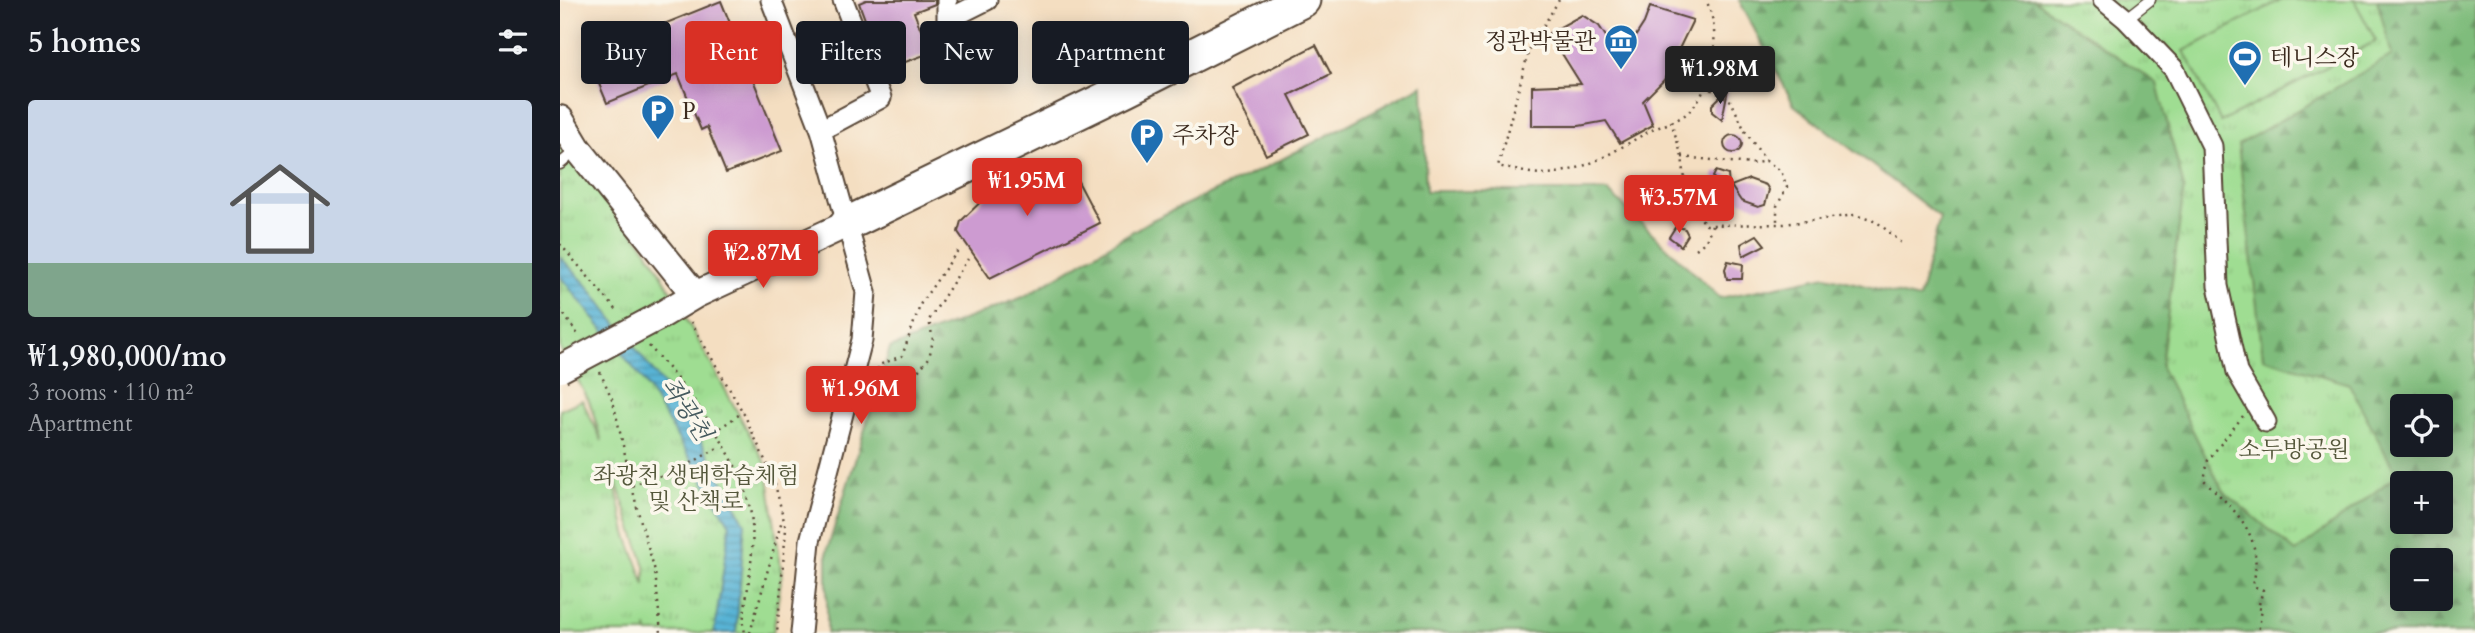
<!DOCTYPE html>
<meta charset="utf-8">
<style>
:root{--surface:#171b24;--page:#20242c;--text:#f1f3f6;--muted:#9ea1a6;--accent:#d93025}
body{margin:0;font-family:Cardo,"Noto Serif KR",serif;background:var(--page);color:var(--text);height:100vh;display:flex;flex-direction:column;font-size:26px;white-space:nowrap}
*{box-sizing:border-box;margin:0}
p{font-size:23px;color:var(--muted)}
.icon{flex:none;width:38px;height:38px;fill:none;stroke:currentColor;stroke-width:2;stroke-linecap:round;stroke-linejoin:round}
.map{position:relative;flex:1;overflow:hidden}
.side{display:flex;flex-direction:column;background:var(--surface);width:560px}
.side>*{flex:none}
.top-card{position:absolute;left:21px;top:21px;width:665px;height:63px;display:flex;gap:14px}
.controls{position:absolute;left:1830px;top:394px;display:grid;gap:14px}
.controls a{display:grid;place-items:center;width:63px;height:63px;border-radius:7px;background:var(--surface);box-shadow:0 4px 18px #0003;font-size:35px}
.price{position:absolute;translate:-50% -60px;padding:0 16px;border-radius:7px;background:var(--accent);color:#fff;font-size:23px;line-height:46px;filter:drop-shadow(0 2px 4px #0008)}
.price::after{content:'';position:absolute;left:50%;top:42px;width:21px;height:16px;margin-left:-10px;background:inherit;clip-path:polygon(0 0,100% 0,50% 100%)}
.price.selected{background:#222;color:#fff}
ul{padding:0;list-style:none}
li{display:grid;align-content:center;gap:14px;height:371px;padding:0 28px}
li span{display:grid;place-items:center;height:217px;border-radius:7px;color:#555}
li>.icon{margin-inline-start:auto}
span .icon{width:126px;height:126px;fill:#fffc;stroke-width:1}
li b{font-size:30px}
h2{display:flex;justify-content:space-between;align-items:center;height:84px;padding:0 28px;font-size:30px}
.tag{padding:0 24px;border-radius:7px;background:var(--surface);box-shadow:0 4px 18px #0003;font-size:24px;line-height:63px}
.tag.selected{background:var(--accent);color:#fff}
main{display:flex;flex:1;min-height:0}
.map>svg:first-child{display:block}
</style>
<main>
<section class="side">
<h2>5 homes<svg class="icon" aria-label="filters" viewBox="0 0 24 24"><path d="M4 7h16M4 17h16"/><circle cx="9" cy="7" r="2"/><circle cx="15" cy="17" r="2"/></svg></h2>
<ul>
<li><span style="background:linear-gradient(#c9d6e8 75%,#7fa58c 0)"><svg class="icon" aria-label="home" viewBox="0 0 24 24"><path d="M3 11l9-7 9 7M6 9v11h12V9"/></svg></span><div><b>₩1,980,000/mo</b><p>3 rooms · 110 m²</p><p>Apartment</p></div></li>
</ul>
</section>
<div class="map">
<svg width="1915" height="633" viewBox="0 0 1915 633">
<defs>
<pattern id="forest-firs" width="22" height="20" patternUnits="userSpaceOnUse" patternTransform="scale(1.75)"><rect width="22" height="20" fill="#7fbc7c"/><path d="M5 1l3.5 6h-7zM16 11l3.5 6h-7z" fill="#699965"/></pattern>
<pattern id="park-tufts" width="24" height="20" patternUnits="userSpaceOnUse" patternTransform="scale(1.75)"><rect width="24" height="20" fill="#9fdd92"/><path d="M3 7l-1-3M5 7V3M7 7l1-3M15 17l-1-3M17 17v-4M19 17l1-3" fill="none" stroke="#8abe7d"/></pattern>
<pattern id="water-rules" width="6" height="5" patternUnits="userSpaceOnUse" patternTransform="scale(1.75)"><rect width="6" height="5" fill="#58b4d6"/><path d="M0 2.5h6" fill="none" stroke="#4a93ad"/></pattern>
</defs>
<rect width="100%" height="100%" fill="#fbf7ec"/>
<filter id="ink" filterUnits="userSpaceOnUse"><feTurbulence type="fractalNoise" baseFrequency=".0143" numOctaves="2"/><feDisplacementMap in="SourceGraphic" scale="14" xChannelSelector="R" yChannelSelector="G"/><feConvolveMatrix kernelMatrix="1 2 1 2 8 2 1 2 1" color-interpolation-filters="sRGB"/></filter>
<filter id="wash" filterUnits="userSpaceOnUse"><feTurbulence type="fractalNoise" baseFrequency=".00686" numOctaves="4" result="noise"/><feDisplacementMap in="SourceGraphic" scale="28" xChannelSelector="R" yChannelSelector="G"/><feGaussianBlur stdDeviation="1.57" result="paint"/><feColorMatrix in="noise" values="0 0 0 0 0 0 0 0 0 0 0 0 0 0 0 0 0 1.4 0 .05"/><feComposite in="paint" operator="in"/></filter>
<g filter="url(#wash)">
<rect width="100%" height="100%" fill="#f4dec1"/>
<path fill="url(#forest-firs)" stroke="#5d734d" stroke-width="2" fill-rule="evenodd" d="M1179,0h295l123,83 27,105 -23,179 188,17 -86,-26 -25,-213 153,-90 -14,-55h98v633h-1648v-82l63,-203 133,-51 127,-76 121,-56 152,-80 3,106h182l112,107 106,-22 93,23 21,-82 -146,-112zM1843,406h38v38h-38zM1843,483h38v39h-38zM1843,560h38v38h-38z"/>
<path fill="url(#park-tufts)" stroke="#6d8458" stroke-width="2" fill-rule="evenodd" d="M1474,0h343l15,55 -154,90 25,213 86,26 48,91 -101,77 -73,-61 -62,-124 23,-179 -27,-105z
M0,129l95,133 111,202 16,110 -9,59h-125l-1,-6 -1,6h-86v-223l22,-10 20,41 -13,-40 -29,-53zM51,467l34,99v19l-19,-52z"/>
<path fill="#9fdd92" stroke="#6d8458" stroke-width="2" d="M1721,0h73l22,41 -155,81 -37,-71z"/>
<path fill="url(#water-rules)" stroke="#4a6f7a" stroke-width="2" d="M0,257l27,28 101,132 57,106 -9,110h-22l16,-108 -87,-145 -83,-104z"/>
<g id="blocks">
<path fill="#cd9bd1" d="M306,0h69v4l-21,8 16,41 -30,11 -11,-29 -16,6 -14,-38z
M161,1l61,150 -56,22 -19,-46 -6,3 -23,-56 -71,29 -20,-48z
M1090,7l43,13 -29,60 -21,21 10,24 -33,18 -14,-22 -27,5h-47v-40l49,-2 -32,-51 33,-18 17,11 22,33 23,-36z
M756,45l15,29 -42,21 20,39 -43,21 -34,-67z
M1168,89l-6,31 -10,-8v-7z
M1164 144a9 9 0 1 1 18 0a9 9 0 1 1-18 0Z
M494,164l18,6 28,53 -110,55 -32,-46 3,-11 39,-38z
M1156,171l12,4 1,11 -9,3 -7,-12z
M1189,179l17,6 3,5 -4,15 -7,2 -17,-6 -10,-15z
M1116,226l9,3 3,6 -7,11 -12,-9z
M1197,235l8,10 -22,11 -2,-12z
M1168,261l15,3 -1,15h-15l-2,-10z"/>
</g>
</g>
<g filter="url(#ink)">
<use href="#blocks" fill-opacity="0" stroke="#574536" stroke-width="2"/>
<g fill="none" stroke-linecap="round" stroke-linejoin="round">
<g stroke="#574536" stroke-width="13">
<path id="lane" d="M1566,19l24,-19
M0,164l18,-15"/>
</g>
<g stroke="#574536" stroke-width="23">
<path id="street" d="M211,0l50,130 45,162 -4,48 -52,201 -9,92
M387,0v20l40,-20
M1543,0l23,19 48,50 38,77 6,140 19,86 29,50
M261,130l60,-32 -38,-98"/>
</g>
<g stroke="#574536" stroke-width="30">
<path id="secondary" d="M0,119l18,30 117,146
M98,317l37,-22 152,-71"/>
</g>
<g stroke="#574536" stroke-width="37">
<path id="highway" d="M287,224l279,-135 177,-89"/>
</g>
<path stroke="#574536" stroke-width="2.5" stroke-dasharray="2 5" stroke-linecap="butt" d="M999,0l-30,50 -31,116c21,5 42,11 63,6 33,-6 58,-24 87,-40 11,-6 28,-10 38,-18 29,-24 36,-82 20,-114
M1145,86l26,15 14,30 20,29
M1111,121l11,36 6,45 18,23 78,-1 71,-9 22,7 25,21 1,4
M1122,157l69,7 15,-3 15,10 6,16 -10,19v17
M0,244l59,69
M1136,249l10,-8 6,-16
M0,309l19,27
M131,322l54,94 29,64 12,49 -9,104
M89,346c38,43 94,111 102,169 5,35 -4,73 -8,108l2,10
M40,372l13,29 24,107 18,63 6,62
M308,403l11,-38 23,-9 19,-53 38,-54
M302,404l32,-5 35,-41 4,-18 -4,-20 39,-61
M1683,416l-35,44 -4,20c34,34 60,54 49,106l10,4 -5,18 4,1 -4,24
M154,432l29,-20
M72,485l47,-15 42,-24
M190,633l32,-113"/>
<use href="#lane" stroke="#fff" stroke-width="10"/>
<use href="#street" stroke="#fff" stroke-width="19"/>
<use href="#secondary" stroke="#fff" stroke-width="26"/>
<use href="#highway" stroke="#fff" stroke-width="33"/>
<g stroke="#574536" stroke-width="30" stroke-linecap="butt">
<path id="secondary-bridge" d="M0,369l98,-52"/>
</g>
<use href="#secondary-bridge" stroke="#fff" stroke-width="26"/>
</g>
</g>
<defs>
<g id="museum-pin" transform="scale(1.75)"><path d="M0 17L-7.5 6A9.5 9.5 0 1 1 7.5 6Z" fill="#1f6fb2" stroke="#fbf7ec"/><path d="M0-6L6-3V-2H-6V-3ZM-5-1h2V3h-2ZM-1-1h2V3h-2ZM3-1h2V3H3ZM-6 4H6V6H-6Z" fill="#fff"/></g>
<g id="stadium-pin" transform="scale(1.75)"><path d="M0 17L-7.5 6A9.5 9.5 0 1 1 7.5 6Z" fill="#1f6fb2" stroke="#fbf7ec"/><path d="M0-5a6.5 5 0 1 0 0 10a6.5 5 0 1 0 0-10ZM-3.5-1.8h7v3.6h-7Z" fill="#fff"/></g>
<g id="parking-pin" transform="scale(1.75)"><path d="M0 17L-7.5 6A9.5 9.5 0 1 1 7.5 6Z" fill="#1f6fb2" stroke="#fbf7ec"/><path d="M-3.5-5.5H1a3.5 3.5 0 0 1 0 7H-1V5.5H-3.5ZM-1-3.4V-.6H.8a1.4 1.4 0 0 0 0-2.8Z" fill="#fff"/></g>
</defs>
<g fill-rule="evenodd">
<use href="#museum-pin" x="1061" y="41"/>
<use href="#stadium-pin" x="1685" y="57"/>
<use href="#parking-pin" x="98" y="111"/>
<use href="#parking-pin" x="587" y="135"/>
</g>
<g text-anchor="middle" stroke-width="7" stroke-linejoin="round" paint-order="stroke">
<g font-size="23" fill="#3b2a1e" stroke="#fbf7ec" text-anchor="start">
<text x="1036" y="49" text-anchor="end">정관박물관</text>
<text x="1710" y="65">테니스장</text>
<text x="122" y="119">P</text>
<text x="612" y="143">주차장</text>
</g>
<g font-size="23" fill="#54573b" stroke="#fbf7ec">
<text x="1734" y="457">소두방공원</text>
<text x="136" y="483">좌광천 생태학습체험<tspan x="136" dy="26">및 산책로</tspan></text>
</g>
<g font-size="24" font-style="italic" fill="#455a5e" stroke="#fbf7ec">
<text transform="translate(127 409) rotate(57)" y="8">좌광천</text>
</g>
</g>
</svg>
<div class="controls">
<a><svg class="icon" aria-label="locate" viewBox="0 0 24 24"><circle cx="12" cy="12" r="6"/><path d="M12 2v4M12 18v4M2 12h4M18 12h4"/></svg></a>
<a>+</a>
<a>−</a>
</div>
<b class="price selected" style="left:1160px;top:106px">₩1.98M</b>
<b class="price" style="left:467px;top:218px">₩1.95M</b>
<b class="price" style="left:1119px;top:235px">₩3.57M</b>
<b class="price" style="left:203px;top:290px">₩2.87M</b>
<b class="price" style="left:301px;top:426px">₩1.96M</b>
<div class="top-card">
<a class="tag">Buy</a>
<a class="tag selected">Rent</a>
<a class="tag">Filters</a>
<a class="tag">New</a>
<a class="tag">Apartment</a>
</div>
</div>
</main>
